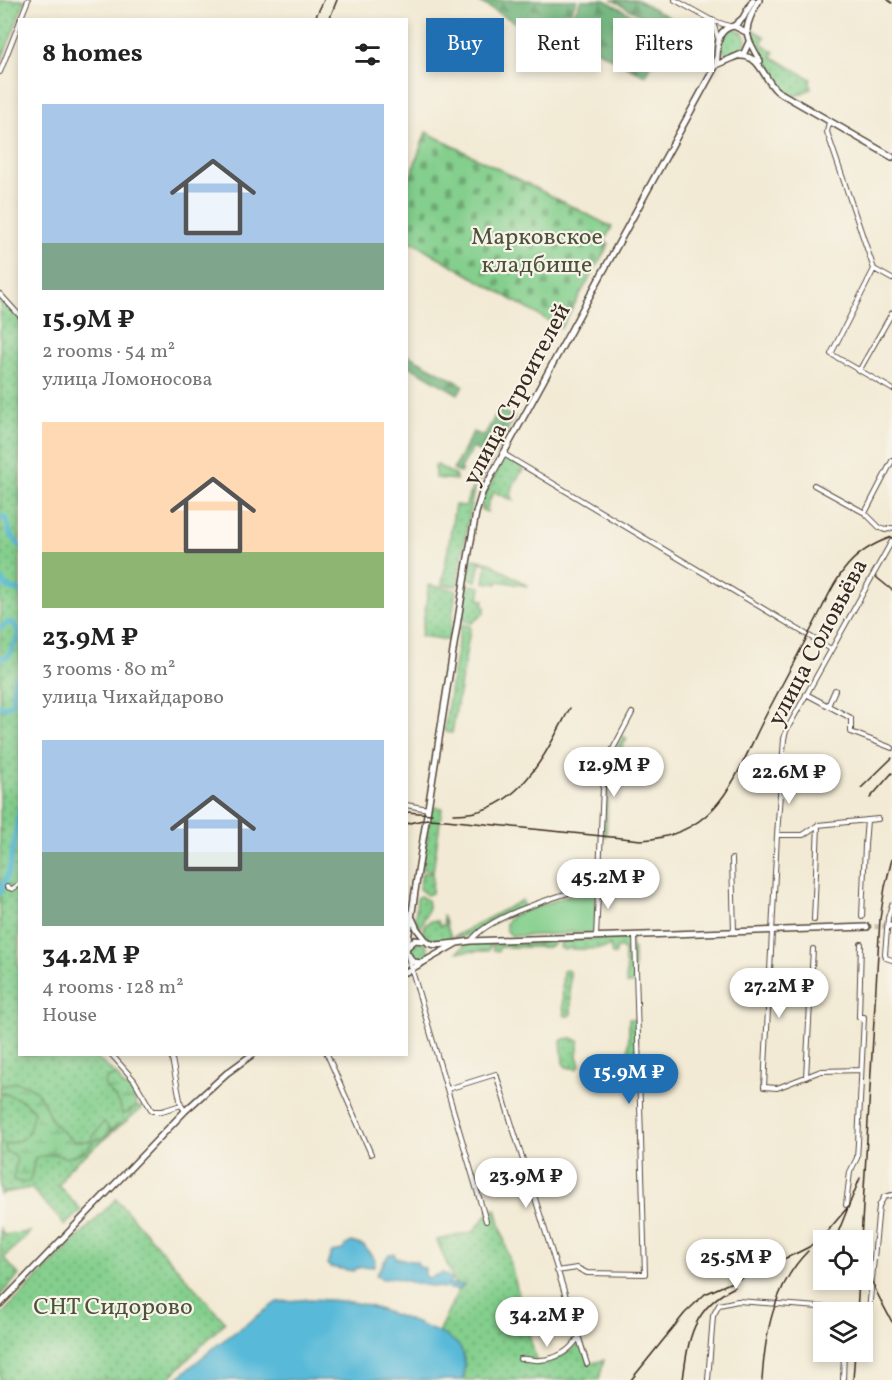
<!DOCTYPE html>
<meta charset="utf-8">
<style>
:root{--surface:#fff;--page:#f2f2f2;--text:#222;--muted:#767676;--accent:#1f6fb2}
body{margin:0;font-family:Vollkorn,serif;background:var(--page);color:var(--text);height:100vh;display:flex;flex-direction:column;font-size:22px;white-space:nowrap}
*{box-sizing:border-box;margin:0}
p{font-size:20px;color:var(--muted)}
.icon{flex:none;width:33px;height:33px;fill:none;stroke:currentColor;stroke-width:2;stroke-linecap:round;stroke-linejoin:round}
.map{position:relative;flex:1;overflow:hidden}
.drawer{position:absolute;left:18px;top:18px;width:390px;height:1038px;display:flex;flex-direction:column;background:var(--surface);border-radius:0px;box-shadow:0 3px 9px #0003}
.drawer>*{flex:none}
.top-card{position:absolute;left:426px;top:18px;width:375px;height:54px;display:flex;gap:12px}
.fabs{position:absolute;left:813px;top:1230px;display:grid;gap:12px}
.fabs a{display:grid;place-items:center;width:60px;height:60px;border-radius:0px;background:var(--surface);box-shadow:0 3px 9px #0003;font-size:30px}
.price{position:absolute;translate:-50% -51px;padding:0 14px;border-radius:21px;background:#fff;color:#222;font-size:20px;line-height:39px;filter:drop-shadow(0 2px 3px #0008)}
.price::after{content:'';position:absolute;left:50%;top:36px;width:18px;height:14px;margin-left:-9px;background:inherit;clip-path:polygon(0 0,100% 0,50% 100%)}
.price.on{background:var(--accent);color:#fff}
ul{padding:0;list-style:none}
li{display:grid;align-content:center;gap:12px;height:318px;padding:0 24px}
li span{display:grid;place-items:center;height:186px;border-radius:0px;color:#555}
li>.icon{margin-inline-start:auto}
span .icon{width:108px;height:108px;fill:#fffc;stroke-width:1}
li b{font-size:26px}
h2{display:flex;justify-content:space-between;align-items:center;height:72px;padding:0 24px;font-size:26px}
.tag{padding:0 21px;border-radius:0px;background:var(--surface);box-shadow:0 3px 9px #0003;font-size:21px;line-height:54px}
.tag.on{background:var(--accent);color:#fff}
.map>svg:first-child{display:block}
</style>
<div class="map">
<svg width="892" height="1380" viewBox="0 0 892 1380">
<defs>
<pattern id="grass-dots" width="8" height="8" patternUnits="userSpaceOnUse" patternTransform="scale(1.5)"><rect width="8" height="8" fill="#84cf8d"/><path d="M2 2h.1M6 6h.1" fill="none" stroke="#6da873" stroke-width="1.8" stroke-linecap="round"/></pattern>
<pattern id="forest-firs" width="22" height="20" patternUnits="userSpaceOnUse" patternTransform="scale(1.5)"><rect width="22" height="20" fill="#6bb278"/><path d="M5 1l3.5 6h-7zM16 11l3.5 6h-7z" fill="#599162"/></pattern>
<pattern id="wetland-marsh" width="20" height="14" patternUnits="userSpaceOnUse" patternTransform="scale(1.5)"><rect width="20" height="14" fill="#84cf8d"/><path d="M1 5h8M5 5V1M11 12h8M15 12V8" fill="none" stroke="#6da873"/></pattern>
<pattern id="cemetery-stones" width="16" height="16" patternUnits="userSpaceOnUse" patternTransform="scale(1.5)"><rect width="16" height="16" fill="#84cf8d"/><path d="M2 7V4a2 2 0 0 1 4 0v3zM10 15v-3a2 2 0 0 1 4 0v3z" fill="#6da873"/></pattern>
</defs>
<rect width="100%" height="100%" fill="#f7f3e8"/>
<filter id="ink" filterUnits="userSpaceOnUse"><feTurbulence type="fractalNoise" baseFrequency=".0167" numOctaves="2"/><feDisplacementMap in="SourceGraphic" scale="12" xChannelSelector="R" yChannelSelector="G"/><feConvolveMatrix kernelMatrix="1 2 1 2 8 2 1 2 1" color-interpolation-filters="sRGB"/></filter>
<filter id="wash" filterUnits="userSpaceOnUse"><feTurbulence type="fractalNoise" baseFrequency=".008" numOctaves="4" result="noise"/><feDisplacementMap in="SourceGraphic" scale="24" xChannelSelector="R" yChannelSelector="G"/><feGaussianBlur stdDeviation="1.35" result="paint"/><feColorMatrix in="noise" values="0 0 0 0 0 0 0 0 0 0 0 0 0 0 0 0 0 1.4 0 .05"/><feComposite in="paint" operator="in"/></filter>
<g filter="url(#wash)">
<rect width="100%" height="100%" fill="#f2ead4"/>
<path fill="url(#grass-dots)" stroke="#607c56" stroke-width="1.5" d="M0,0h25l-25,65z
M720 42a13 13 0 1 1 26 0a13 13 0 1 1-26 0Z
M753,30l12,7 -4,6 13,9 -2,5 39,22 -1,2 1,8 -18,8 -13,-6 -24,-44 -6,-14z
M0,297l20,22v588l-2,59 2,1v87l72,1 25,20 6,11 9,5 5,16h6l-76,63 -8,16 22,24 -16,15 -34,-37 -28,5 -3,2z
M505,457l17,10 1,3c-6,9 -16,21 -9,31l-20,-9 -6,11 -1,9 -5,-2 -1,-5 2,-6z
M437,465l19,11v4l-21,-2v-11z
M474,488l-17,98 -15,-1 13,-80 11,1 3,-12z
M474,559l15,3 39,24 -30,-5 -1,3 -13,-2 3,-18 -7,-2 -4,19 -8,-3 3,-17z
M429,585l27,5 -7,50 -28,-4z
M470,585l11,2 -2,12 5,1 -1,6 2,1 -1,6 -12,10 -10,-3 5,-33z
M461,624l9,2v4l-18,103 -6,-1 -2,-2z
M623,736l4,3 -18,29 -3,68h-3l3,-68z
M435,807l7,1 -9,63 -11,-2 9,-59z
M422,873h11l-1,20 -5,2 -8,-6z
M420,896l7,4c4,12 -4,18 -7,29l-5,-9 2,-22z
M522,900l2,7 -56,29 -16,2z
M443,915l9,25c-12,2 -21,3 -29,-7l2,-8 5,-4h8l2,5 4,-1z
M604,938h28l-2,2v5l4,4v31l-2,4h-5c-3,-7 2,-14 -2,-22v-11l-4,-3h-4l-2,7 -3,-1 -2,-8c-5,3 -35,4 -41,2l-3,2 -7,-2 2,-7z
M552,940l3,4 -7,3h-46l-3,1 -1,3 -5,-1v-6l4,-2 39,1z
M410 951a9 9 0 1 1 18 0a9 9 0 1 1-18 0Z
M489,942l2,3 -3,6 -31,1c10,-11 19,-10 32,-10z
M567,970l3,3c-1,14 2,26 1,41l-3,2h-3c-3,-7 -3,-37 -2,-45z
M629,1019h6l1,4 1,64 -2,7 -4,-1 -3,-14z
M572,1038l7,3 -2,15 3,9 -3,4 -11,-2 -3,-4 -2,-22 3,-2z
M116,1199l109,123 -58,58h-167v-64z
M496,1209l41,155c19,-3 32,-10 44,-24l8,24 15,-4 -5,20h-136c4,-27 -3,-34 -25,-48l20,-41 -21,-51 36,-8 17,-21z
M0,1228l4,7 26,-3 -26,26 15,17 -19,21z"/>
<path fill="url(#forest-firs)" stroke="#536e4b" stroke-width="1.5" d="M476,0h101l-12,23h-7l-6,11 -4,-2 -4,7z
M581,0h24l105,58v8l-46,-25 -19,35 -56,-30 -4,7 -25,-13z
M613,0h25l71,40 1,15z
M406,354l57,31 -5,9 -51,-29z
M499,409l15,9 -34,63h-3v-3l12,-21 -16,-9 -12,20 1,2 -2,3 -7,-3 20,-38 11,4z"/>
<path fill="url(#wetland-marsh)" stroke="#607c56" stroke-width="1.5" d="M117,1075l6,11 9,5 5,16 -15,8 -2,-11 -16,-20 4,-6z
M16,1082c29,7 24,19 37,40 4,7 15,14 21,19h16l14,-20 6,9 10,-7 -17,15 -8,2 -10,11 -18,7 -13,-4 -19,4 -5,23 -7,2 -10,-3 4,-22 -4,-4 -7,-2 -1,-7 18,-6 6,-7 5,-21 -12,-11 -22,-8v-5z"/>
<path fill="url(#cemetery-stones)" stroke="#607c56" stroke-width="1.5" d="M426,132l186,95 -8,14 5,3 -48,84 -154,-89v-53z"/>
<path fill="#84cf8d" stroke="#607c56" stroke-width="1.5" d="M594,886l2,1 -1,43 -3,3 -22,-1 -6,2 -49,2h-3l-6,-6v-7l6,-7z"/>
<path fill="#59bad8" stroke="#4a727b" stroke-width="1.5" d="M351,1242l13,4 11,14 -1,6 -17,2 -4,3 -23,-4 -3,-3 5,-12 11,-2 2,-4z
M389,1254h5l2,4 21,4 2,5 6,1v8l4,2 14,-5 9,6 -4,5 16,1 -5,5 -35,-5 -30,-7 -11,1 -7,-4z
M310,1299c19,1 37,1 55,6 17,5 84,28 93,40 8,10 7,23 5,35h-288l42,-35 60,-43z"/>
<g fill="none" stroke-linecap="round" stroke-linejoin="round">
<path stroke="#59bad8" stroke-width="5" d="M0,516l6,3 4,15 10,12
M0,577l7,11 13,3
M0,628l8,-5h5l5,7v7l-7,14
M0,659l8,-3 3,-4
M0,705l3,3 9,-4c2,-9 0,-17 3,-26l5,-2
M0,893l9,-22 11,-64"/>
</g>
</g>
<g filter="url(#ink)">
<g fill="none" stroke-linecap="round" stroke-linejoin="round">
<path stroke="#cdc4b0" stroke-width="5" stroke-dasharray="5 2.5" stroke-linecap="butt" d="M867,927l23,-1"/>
<g stroke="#564739" stroke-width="6">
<path id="minor" d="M675,0l36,20 18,6
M20,20l8,-20
M712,20l6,18
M0,72l20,-51
M829,122l-2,10 47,137
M874,269l-43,85 61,35
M874,269l18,10
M0,294l20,22
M859,371l33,-58
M502,453l329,196
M814,485l51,28 15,15 5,2 7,-2
M865,513l27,-52
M806,694l45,24v14l41,16
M828,706l7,-16
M406,805l22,4
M777,835h26l15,-10 60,-6
M732,859l2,73
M7,887l5,2 8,-5
M892,905l-4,13 -3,36 1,4 6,2
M862,917l3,-72 2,-25
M814,920l4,-95
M596,937l8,-171 28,-53
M471,941c18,-27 96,-47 128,-58
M408,957l78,264
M111,1054l23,26 18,31h10l19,-6
M171,1054l10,51 4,6
M327,1054l44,100
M861,1070l-40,1 -44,17 -13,-1 13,-252 7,-96 2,-8 106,-190
M806,1077l7,-128
M448,1089l48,-15 91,290
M846,1205l4,-33 7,-14 1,-15 6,-126h-5l2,-73
M557,1271l20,-3 10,5 58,1 -10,-338
M845,1312l1,-3 23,2 10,-105 5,-9 8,-2
M520,1359c7,-1 14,2 20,1 16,-1 29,-8 38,-22
M708,1380l5,-64 6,-11 19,-4 108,8
M843,1380l1,-28"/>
</g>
<g stroke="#564739" stroke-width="8">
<path id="major" d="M759,0c-16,30 -16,31 1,61
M734,26l9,-8 10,-18
M740,56c21,-1 23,23 37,35l115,66
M716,65l28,-12 5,-11
M412,918l5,11 11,14 8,2 21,-2
M890,926h2
M407,947l8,-7 9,1
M406,953l12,-82 49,-308 9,-50 6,-20 234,-428c3,-15 -2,-36 18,-39l12,6
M407,953l6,9 9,1
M406,972l51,-29 14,-2 396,-14
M0,1304l185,-193 42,-38 26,-19"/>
</g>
<use href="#minor" stroke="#fff" stroke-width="4"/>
<use href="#major" stroke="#fff" stroke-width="5"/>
<path stroke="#3b2a1e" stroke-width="1.5" d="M888,0l4,3
M314,20l10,-20
M329,20l8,-20
M876,577l16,13
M861,788l31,-30
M870,798l22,-25
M406,812l26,2
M453,814c65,2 91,-58 117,-106
M406,824l21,-5 19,1 195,20c80,-5 94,-65 125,-125 16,-31 33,-62 49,-93 21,-41 30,-69 77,-85
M825,1234l23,-27
M864,1234c-2,36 12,57 28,88
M835,1240l25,-62
M861,1240l19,-321 5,-32 7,-28
M857,1312l2,-32
M631,1380l54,-67 20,-19 92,-41 12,-6 21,-18
M683,1380c5,-41 10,-73 52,-93
M762,1380c3,-47 12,-95 46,-129
M853,1380l2,-28"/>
</g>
</g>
<g text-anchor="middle" stroke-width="4.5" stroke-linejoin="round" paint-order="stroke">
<g font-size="24" fill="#4d533a" stroke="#f7f3e8">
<text x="537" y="244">Марковское<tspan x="537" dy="28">кладбище</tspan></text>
<text x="113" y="1314">СНТ Сидорово</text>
</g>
<g font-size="24" fill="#3b2a1e" stroke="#f7f3e8">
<text transform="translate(516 394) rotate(-62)" y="8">улица Строителей</text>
<text transform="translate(817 642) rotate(-62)" y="8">улица Соловьёва</text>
</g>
</g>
</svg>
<div class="fabs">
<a><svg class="icon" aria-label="locate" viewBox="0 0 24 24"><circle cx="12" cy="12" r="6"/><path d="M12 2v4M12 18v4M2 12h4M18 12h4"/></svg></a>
<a><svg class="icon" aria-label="layers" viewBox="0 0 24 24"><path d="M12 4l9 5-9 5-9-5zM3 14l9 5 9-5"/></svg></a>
</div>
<b class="price" style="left:614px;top:798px">12.9M ₽</b>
<b class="price" style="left:789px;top:805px">22.6M ₽</b>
<b class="price" style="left:608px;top:910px">45.2M ₽</b>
<b class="price" style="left:779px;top:1019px">27.2M ₽</b>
<b class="price on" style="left:629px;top:1105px">15.9M ₽</b>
<b class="price" style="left:526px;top:1209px">23.9M ₽</b>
<b class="price" style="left:736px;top:1290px">25.5M ₽</b>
<b class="price" style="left:547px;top:1348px">34.2M ₽</b>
<div class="top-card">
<a class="tag on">Buy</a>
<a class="tag">Rent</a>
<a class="tag">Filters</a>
</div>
<section class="drawer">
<h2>8 homes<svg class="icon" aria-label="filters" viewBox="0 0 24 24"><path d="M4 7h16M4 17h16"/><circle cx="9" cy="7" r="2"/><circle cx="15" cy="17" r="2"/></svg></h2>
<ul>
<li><span style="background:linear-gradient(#a9c7e8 75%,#7fa58c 0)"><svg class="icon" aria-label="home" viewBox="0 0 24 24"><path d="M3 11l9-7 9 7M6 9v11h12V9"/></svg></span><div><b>15.9M ₽</b><p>2 rooms · 54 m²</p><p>улица Ломоносова</p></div></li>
<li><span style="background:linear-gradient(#ffd9b3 70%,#8fb573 0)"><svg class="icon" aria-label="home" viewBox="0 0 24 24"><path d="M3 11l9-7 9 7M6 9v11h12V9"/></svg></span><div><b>23.9M ₽</b><p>3 rooms · 80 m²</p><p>улица Чихайдарово</p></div></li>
<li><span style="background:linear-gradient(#a9c7e8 60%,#7fa58c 0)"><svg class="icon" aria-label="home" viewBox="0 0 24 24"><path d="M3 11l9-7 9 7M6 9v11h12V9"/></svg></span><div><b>34.2M ₽</b><p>4 rooms · 128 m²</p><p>House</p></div></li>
</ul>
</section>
</div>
